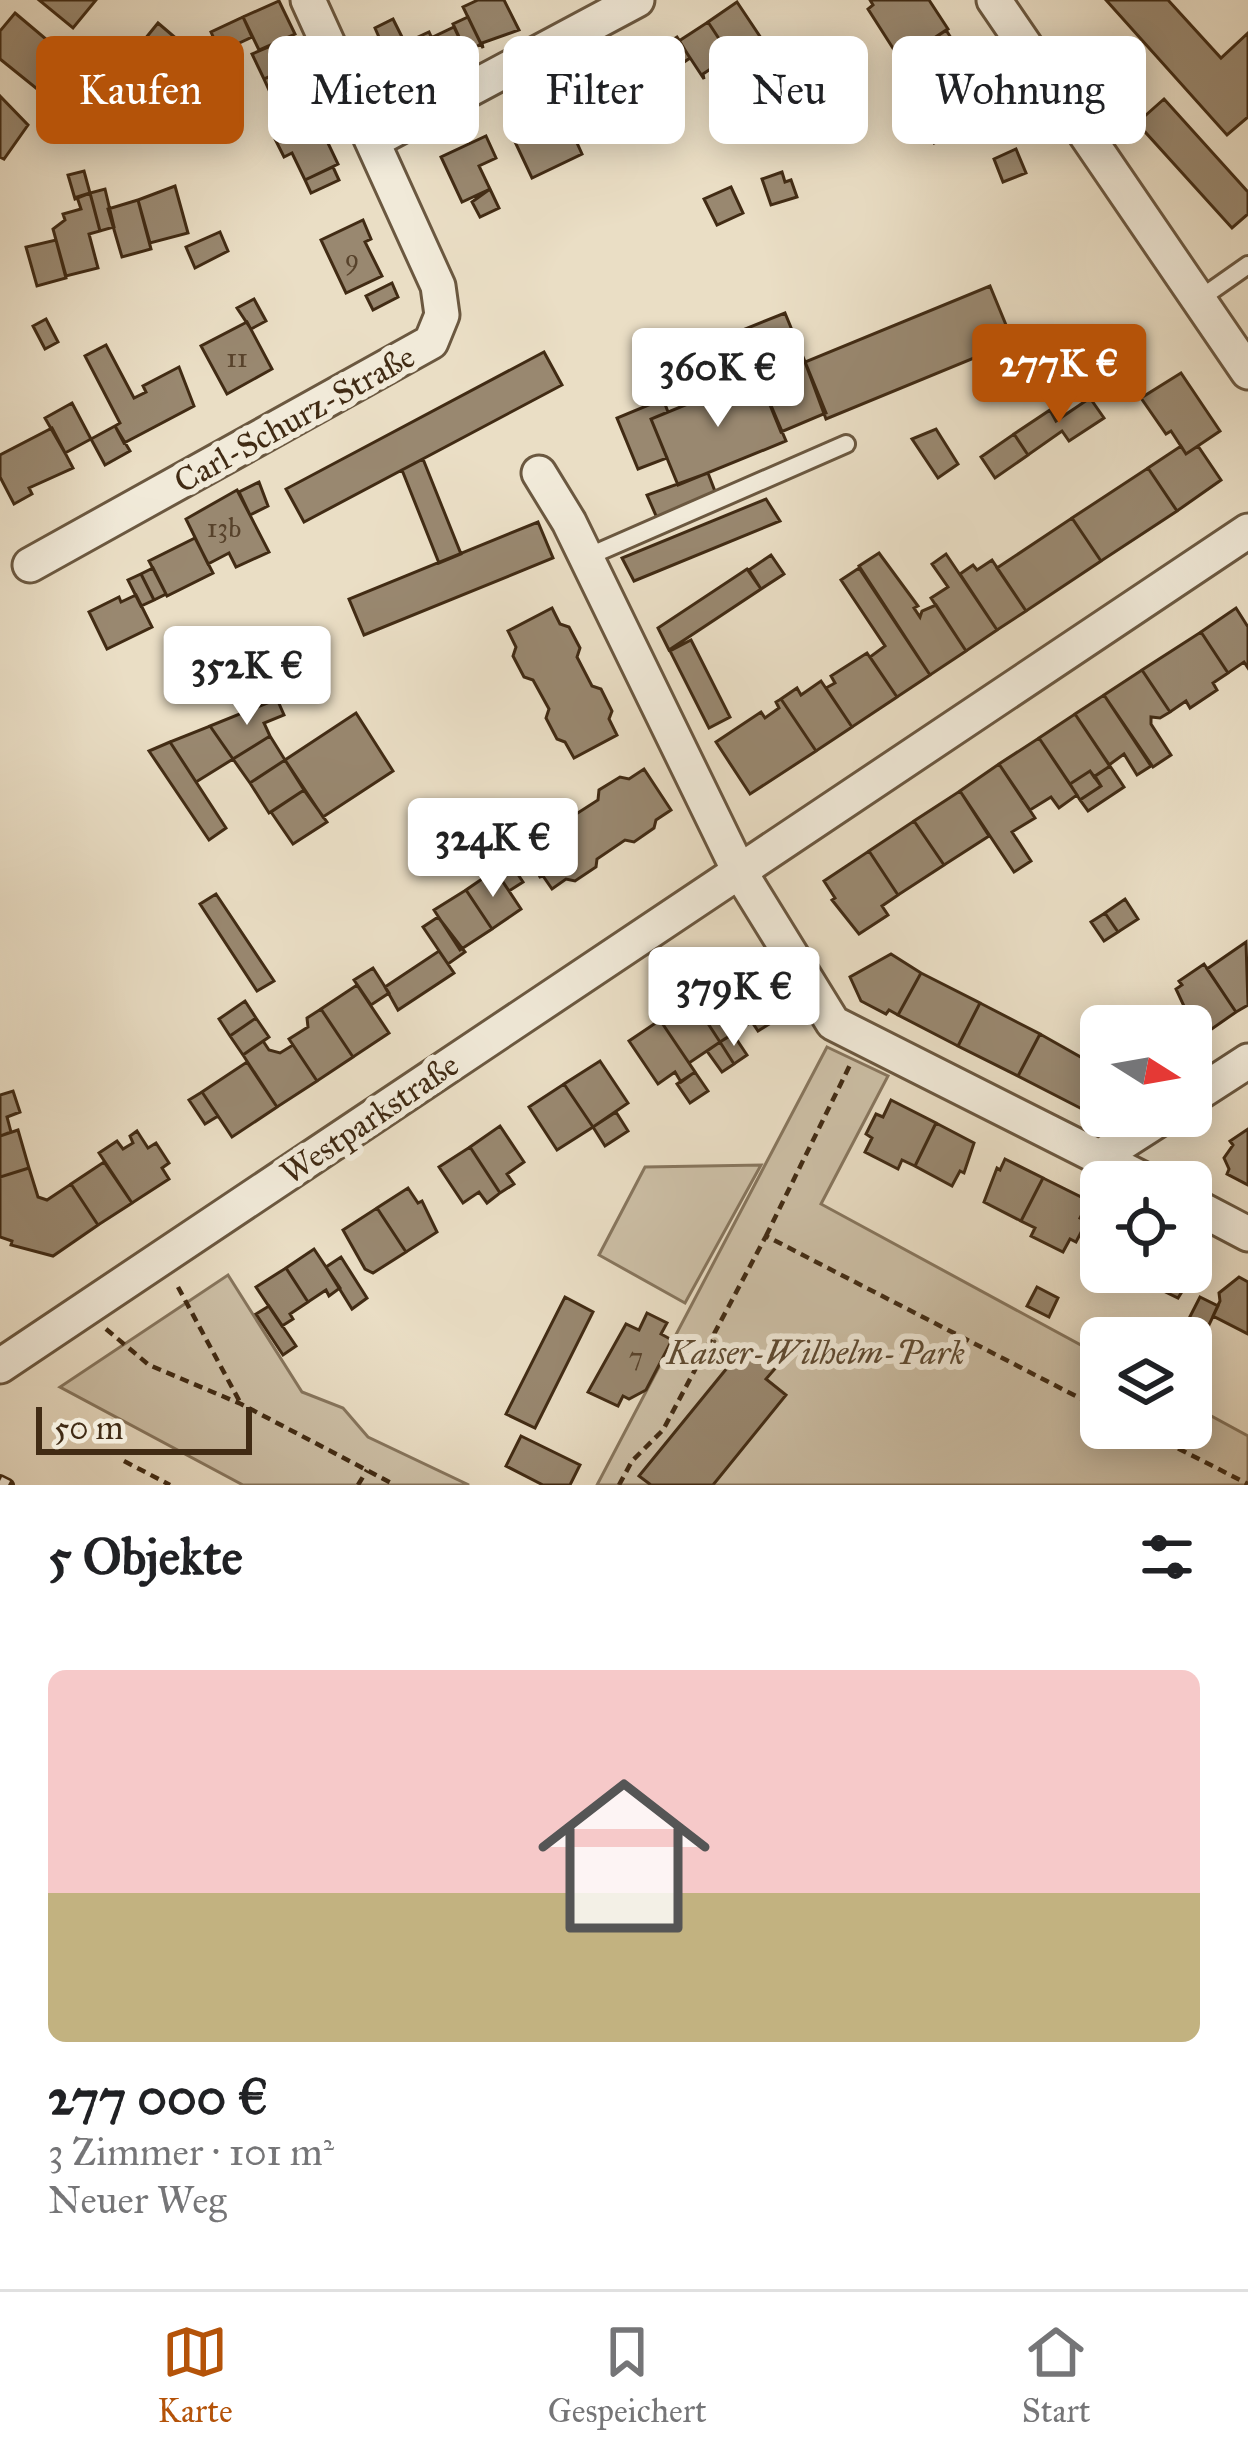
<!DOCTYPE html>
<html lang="de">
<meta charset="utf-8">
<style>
:root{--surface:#fff;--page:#f2f2f2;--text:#202124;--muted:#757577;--line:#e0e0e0;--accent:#b45309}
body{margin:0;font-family:"IM FELL Great Primer",serif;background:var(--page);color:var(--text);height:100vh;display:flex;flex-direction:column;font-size:45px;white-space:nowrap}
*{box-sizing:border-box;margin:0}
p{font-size:39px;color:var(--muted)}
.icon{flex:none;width:66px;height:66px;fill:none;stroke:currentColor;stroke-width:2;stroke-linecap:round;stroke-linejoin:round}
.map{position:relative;height:1485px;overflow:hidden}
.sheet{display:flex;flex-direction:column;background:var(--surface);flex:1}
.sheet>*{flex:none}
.banner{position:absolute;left:36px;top:36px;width:1176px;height:108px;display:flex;gap:24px}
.needle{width:78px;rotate:101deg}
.controls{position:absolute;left:1080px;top:1005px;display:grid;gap:24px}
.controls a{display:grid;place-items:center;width:132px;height:132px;border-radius:18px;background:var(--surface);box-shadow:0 6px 30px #0003;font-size:60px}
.scale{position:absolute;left:36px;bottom:30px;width:216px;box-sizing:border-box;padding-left:12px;border:6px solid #412b14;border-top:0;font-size:33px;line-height:42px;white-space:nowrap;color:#412b14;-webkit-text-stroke:9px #f1ead9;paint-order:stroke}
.price{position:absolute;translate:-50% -102px;padding:0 27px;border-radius:12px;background:#fff;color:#222;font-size:39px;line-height:78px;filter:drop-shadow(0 3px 6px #0008)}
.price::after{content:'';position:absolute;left:50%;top:72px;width:36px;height:27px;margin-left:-18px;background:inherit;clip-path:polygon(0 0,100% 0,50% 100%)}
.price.on{background:var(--accent);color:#fff}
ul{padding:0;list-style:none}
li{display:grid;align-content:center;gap:24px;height:636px;padding:0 48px}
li+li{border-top:3px solid var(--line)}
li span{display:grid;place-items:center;height:372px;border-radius:18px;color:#555}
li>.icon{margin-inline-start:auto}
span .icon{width:216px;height:216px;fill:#fffc;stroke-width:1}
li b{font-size:51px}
h2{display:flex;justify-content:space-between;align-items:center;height:144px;padding:0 48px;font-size:51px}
.pill{padding:0 42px;border-radius:18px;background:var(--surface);box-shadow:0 6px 30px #0003;font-size:42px;line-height:108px}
.pill.on{background:var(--accent);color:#fff}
.dock{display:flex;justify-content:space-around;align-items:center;height:168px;border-top:3px solid var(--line);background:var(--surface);font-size:33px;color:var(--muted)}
.dock a{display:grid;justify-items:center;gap:6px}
.dock .on{color:var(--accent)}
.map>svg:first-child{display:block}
</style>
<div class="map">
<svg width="1248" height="1485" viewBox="0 0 1248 1485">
<rect width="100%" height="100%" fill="#eadec5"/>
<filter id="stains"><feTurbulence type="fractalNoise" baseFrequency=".00167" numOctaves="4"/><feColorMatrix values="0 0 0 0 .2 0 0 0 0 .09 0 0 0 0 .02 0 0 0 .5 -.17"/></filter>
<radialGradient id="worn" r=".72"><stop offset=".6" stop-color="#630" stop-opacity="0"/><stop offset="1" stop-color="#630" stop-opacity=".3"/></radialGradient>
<path fill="#cdc0a7" stroke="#87765e" stroke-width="3" d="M827,1047l61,29 -67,128 280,152v72h90v-23l57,31v49h-651z
M761,1165l-76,138 -86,-48 46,-88z
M228,1275l74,117 41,16 25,29 101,48h-226l-183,-98z"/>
<path fill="#998870" stroke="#412b14" stroke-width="3" d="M39,0h57l-23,28z
M478,0h26l15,30 -37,13 1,5 -20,-41z
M870,0h59l19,29 -41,27 -5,-7 -6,4 -28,-44 5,-4z
M1106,0h62l53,58 27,-25v84l-21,18z
M279,1l16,33 -36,16 -16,-33z
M737,2l26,39 -5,-4 -9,6 3,5 -19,12 -25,-38z
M15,13l44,37 -3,3 16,14 -25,30 -47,-38v-28z
M243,17l9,20 -32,15 -9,-20z
M468,17l13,27 -15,8 -13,-28z
M393,19l12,24 24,-11 15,32 -43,24 -26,-60z
M708,22l25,38 -18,12 -3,-4 -9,6 1,5 -25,-38z
M158,23l20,17 -18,22 -20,-17z
M454,27l12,25 -22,11 -13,-25z
M946,30l7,11 -33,22 -7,-11z
M677,37l13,21 -16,11 -14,-21z
M275,44l11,25 -22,10 -12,-25z
M140,45l20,17 -28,34 -20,-17z
M959,58l25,36 -38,26 8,11 -20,12 -18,-22 7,-5 -16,-24z
M630,65l13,28 23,-11 10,22 -60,32 -24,-53z
M286,69l10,22 -22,10 -10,-22z
M114,81l18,15 -23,24 -16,-13z
M0,96l28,29 -24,34 -4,-2z
M1164,99l84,93v22l-16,14 -95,-105z
M559,103l23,51 -50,24 -24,-51 18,-9 2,4z
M316,118l22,46 -33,16 -13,-27 -8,4 -10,-20z
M486,136l10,22 -17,8 11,23 -28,13 -21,-45z
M1016,149l10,24 -23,9 -9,-23z
M333,167l6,13 -28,13 -6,-13z
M84,171l6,22 -15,6 -7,-24z
M782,172l3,10 6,-2 6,17 -26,8 -9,-26z
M175,186l13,47 -38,10 -12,-43z
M731,187l12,26 -26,12 -13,-26z
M105,189l9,38 -14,4 -10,-38z
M490,189l9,19 -19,9 -8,-15z
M90,193l10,38 -11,3 9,34 -32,8 -13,-47 12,-9 -2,-6 18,-5 -4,-12z
M138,200l13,49 -29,8 -14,-48z
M363,220l8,19 -6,3 17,34 -36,17 -25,-53z
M220,232l8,19 -33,17 -9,-21z
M56,240l10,38 -29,8 -11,-39z
M392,283l6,14 -25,13 -7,-14z
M990,286l23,56 -187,77 -21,-57z
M254,299l12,22 -15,8 -14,-21z
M785,313l41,100 -45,19 -41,-101z
M46,319l12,23 -13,7 -12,-23z
M247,322l25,47 -45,25 -26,-48z
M106,345l28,53 12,-6 -3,-6 36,-19 15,39 -70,37 -9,-17 5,-3 -35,-67z
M544,352l18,33 -258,137 -18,-33z
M1181,373l39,58 -34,23 -15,-23 -5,3 -25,-36z
M758,375l28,66 -108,44 -27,-66z
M1090,398l14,20 -35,23 -7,-10 -34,24 -14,-21 36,-24 6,11z
M663,399l5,13 -17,7 16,39 -29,11 -21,-51z
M72,403l19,36 -26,14 -20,-35z
M115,426l15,25 -25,14 -14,-26z
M52,428l21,40 -44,20 3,6 -18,10 -14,-27v-22z
M936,429l22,35 -20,14 -26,-39z
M1014,434l14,21 -33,23 -14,-21z
M1181,446l5,8 12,-8 23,34 -44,31 -29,-43z
M423,459l38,95 -22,9 -37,-93z
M1148,468l29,43 -76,50 -29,-43z
M708,473l8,21 -59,24 -10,-23z
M259,482l9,24 -18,9 -11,-23z
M237,490l32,62 -33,15 -7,-14 -21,11 -22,-45z
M766,499l14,22 -146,60 -12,-23z
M1072,518l29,43 -75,50 -29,-43z
M538,522l15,36 -189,77 -15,-36z
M195,538l18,35 -46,23 -18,-35z
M879,553l39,53 -4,2 6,9 2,-6 14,-6 30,46 -36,24 -71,-109z
M946,554l51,76 -31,21 -35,-53 17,-11 -16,-23z
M771,555l13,19 -23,15 -12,-19z
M992,560l34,51 -29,19 -37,-56 13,-9 4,5z
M153,568l13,26 -12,6 -13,-26z
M859,568l71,107 -33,22 -27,-40 15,-11 -44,-66z
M747,569l14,20 -92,61 -11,-22z
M141,574l13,26 -13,6 -13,-26z
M136,595l16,32 -45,22 -18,-37 30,-15 2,5z
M552,608l8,16 9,3 11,21 -3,9 15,29 9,3 11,22 -3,8 8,16 -43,23 -9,-16 -8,-3 -11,-21 3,-9 -16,-29 -9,-3 -11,-21 3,-9 -8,-16z
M1236,608l12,19v41l-4,-6 -16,11 -27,-41z
M1201,632l27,41 -15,10 4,7 -27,18 -4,-7 -16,11 -28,-42z
M691,640l39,77 -21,11 -39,-77z
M867,653l30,44 -45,30 -26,-39 9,-5 -4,-7z
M1142,670l28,42 -10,6 -9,-1v7l20,31 -18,12 -49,-72z
M821,681l31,46 -36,24 -35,-52 16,-11 4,7z
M1104,695l47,71 -14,9 -13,-21 -15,11 -34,-51z
M277,699l7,16 -20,8 6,13 -37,23 -23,-33z
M781,699l35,52 -66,43 -34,-52 45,-30 4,6 14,-10 -3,-6z
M356,713l37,58 -70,46 -38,-57z
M1075,714l35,52 -16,11 -4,-6 -20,13 -31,-46z
M210,726l23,33 -37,23 -26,-40z
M270,736l15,24 -35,23 -17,-24z
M1039,738l38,57 -18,13 -8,-11 -21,13 -31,-46z
M170,742l56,86 -17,12 -60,-89z
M285,760l19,30 -35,23 -19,-30z
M999,764l36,54 -23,14 19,29 -17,11 -54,-81z
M1110,766l14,21 -36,24 -8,-11 21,-14 -6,-10z
M644,769l27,41 -15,10 -2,8 -20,14 -9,-2 -28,19 -1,8 -21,14 -9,-2 -14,10 -9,-13 -3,1 -15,-29 14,-9 2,-9 19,-14 10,2 28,-18 1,-10 21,-13 9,2z
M1090,771l11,15 -21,14 -10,-16z
M304,790l23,32 -34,22 -22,-32z
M960,791l29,45 -45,29 -30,-44z
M914,821l30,44 -46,30 -29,-44z
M869,851l29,44 -16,11 6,9 -29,19 -27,-34 3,-2 -11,-17z
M509,861l14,21 -14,9 -14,-21z
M495,870l26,39 -29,20 -26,-39z
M466,890l26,39 -32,21 -26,-40z
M216,894l58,87 -17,10 -57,-87z
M1125,899l13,20 -20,13 -13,-19z
M1105,913l13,19 -14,9 -13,-19z
M438,917l27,35 -17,12 -25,-37z
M1246,942l2,63 -12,7 -29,-43z
M439,951l15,22 -56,37 -13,-23z
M891,954l30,19 -23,42 -9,-5 -3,4 -25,-13 -11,-24z
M757,956l28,44 -18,11 7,10 -16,10 -35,-52z
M1204,964l32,48 -30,21 -12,-17 -4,3 -14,-30 6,-4 -3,-4z
M373,968l16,25 -18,12 -17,-25z
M921,973l59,30 -22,43 -60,-31z
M723,979l28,43 -31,20 -28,-43z
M357,985l32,48 -36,24 -32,-48z
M692,999l28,43 -31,21 -29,-43z
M245,1001l11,17 -26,18 -11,-17z
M980,1003l60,31 -22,42 -60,-30z
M321,1009l32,48 -36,24 -28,-42 19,-12 -1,-9z
M256,1018l13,19 -26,18 -13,-19z
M660,1020l35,52 -14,10 -6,-10 -17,12 -29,-43z
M733,1034l14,21 -13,9 -14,-22z
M1040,1034l44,25 4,53 -70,-36z
M263,1041l6,9 11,3 13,-8 24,36 -40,26 -34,-52z
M720,1042l14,22 -12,8 -15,-21z
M1101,1059v57l-11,1 -6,-57z
M600,1061l28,42 -35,24 -29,-43z
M247,1062l30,45 -45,30 -30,-45z
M695,1072l13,19 -18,12 -13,-19z
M564,1084l29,43 -36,23 -28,-43z
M13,1091l7,21 -13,5 4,15 -11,4v-41z
M202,1092l16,24 -13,8 -16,-24z
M891,1100l45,23 -21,43 -13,-6 -4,9 -33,-17 7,-14 -6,-4 10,-20 7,3z
M616,1112l12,19 -23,15 -12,-19z
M936,1123l38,20 -10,30 -4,-2 -8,15 -37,-20z
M500,1126l24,36 -17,12 7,10 -14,9 -30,-46z
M1248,1129v56l-21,-11 2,-5 -5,-11 9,-13 -3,-4z
M18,1130l11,38 -29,9v-41z
M137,1131l11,17 8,-5 13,20 -7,5 7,11 -37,24 -33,-50 18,-12 6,8 10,-6 -3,-7z
M470,1147l30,46 -13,10 -8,-11 -16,11 -24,-36z
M1005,1159l38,19 -22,43 -37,-19 13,-34 3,2z
M104,1162l28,41 -34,22 -27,-41z
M29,1168l9,29 9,3 24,-16 27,41 -45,31 -42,-11 1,-4 -12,-4v-60z
M1043,1178l46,23 -9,17 7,3 -11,21 -6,-3 -7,13 -32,-16 4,-8 -14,-7z
M408,1188l10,15 4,-2 15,31 -31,20 -29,-44z
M377,1208l29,44 -33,21 -8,-4 -22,-39z
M314,1249l26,39 -11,8 -3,-6 -18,12 -22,-34z
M1191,1253l8,4 -1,9 -20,32 -39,-19 3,-7h49z
M341,1257l26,41 -15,11 -26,-42z
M286,1268l22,34 -18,12 3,5 -11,7 -26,-39z
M1239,1277l9,5v52l-35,-18 7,-15 -1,-8z
M1037,1287l21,11 -9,19 -22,-11z
M565,1297l28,15 -58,116 -29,-14z
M1200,1297l18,9 -20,42 -7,-4v-6h-12z
M269,1306l27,40 -13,9 -27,-41z
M647,1313l20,10 -6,11 11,6 -26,50 -17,9 -6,-3 -5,10 -30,-14 38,-68 13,6z
M745,1346l19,16 5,-6 10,8 -13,15 20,16 -73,90h-62l-12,-9z
M521,1436l59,29 -10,20h-27l-37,-19z"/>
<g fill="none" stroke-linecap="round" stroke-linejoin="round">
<g stroke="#6b5840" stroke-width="22">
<path id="lane" d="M1201,298l47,-33
M587,557l259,-113"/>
</g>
<g stroke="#6b5840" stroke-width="39">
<path id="street" d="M994,0l254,372
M373,141l264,-141
M539,473l30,49 169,347 95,154 315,159
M30,565l401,-223 11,-27 -4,-29 -130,-286
M1191,1098l57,-37
M1100,1157l64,-41
M1191,1204l57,30
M0,1366l1248,-835"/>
</g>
<path stroke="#412b14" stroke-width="4.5" stroke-dasharray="9 6" stroke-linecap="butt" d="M766,1236l84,-171
M178,1287l63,117
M106,1329l43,36 92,39 154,81
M1138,1428l110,56
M124,1461l46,24
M358,1485l9,-15
M619,1485l13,-24 31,-31 103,-194 335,173"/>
<use href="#lane" stroke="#f1ead9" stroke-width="16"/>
<use href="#street" stroke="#f1ead9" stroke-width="33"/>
<g stroke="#412b14" stroke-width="14">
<path id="rail" d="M0,1481l8,4"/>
</g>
<use href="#rail" stroke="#f1ead9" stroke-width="9" stroke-dasharray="27" stroke-linecap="butt"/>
</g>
<g text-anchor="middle" stroke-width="12" stroke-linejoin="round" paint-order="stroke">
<g font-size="27" fill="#57422b">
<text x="352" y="268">9</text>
<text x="237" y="367">11</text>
<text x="224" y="537">13b</text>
<text x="636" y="1366">7</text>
</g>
<g font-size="33" fill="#412b14" stroke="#f1ead9">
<text transform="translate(294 418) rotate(-29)" y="12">Carl-Schurz-Straße</text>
<text transform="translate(369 1118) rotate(-34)" y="12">Westparkstraße</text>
</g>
<g font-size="33" font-style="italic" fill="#5d4931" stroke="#f1ead9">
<text x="816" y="1364">Kaiser-Wilhelm-Park</text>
</g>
</g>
<rect width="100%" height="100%" filter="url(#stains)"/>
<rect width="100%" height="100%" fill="url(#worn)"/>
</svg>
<div class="controls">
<a><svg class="needle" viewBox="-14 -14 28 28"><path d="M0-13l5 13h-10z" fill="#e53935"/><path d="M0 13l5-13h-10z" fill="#757577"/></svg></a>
<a><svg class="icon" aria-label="locate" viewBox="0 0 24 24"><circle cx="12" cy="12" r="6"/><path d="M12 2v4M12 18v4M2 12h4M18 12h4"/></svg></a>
<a><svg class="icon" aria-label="layers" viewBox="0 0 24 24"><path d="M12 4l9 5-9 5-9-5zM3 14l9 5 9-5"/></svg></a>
</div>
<div class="scale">50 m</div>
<b class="price on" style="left:1059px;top:426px">277K €</b>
<b class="price" style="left:718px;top:430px">360K €</b>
<b class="price" style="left:247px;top:728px">352K €</b>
<b class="price" style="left:493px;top:900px">324K €</b>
<b class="price" style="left:734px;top:1049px">379K €</b>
<div class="banner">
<a class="pill on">Kaufen</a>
<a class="pill">Mieten</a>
<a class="pill">Filter</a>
<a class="pill">Neu</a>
<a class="pill">Wohnung</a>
</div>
</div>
<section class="sheet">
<h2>5 Objekte<svg class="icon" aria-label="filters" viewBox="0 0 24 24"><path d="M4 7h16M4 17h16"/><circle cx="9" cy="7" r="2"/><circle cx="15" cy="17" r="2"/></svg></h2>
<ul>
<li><span style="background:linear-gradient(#f6c9c9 60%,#c2b280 0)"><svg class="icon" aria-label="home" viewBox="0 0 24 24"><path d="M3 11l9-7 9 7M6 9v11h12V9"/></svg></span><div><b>277 000 €</b><p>3 Zimmer · 101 m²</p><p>Neuer Weg</p></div></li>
</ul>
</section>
<nav class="dock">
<a class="on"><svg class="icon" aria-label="map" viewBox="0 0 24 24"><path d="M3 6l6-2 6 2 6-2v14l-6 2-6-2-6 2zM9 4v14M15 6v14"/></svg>Karte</a>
<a><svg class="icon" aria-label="saved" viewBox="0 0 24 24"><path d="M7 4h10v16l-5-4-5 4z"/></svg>Gespeichert</a>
<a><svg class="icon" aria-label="home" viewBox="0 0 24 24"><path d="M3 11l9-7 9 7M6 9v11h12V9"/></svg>Start</a>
</nav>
